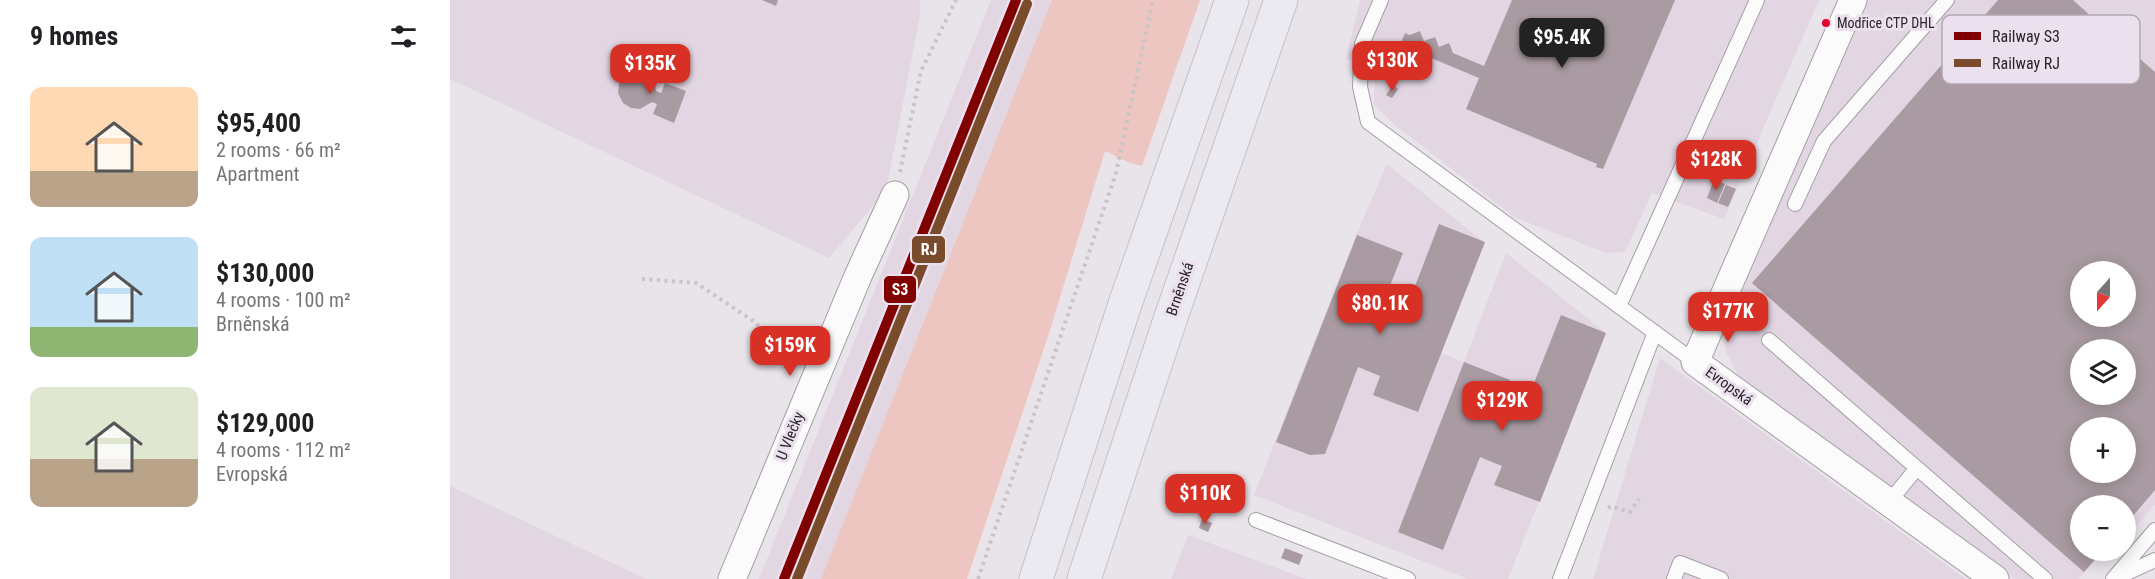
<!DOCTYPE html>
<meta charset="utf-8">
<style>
:root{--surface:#fff;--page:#f2f2f2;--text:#202124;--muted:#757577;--accent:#d93025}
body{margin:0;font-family:"Roboto Condensed",sans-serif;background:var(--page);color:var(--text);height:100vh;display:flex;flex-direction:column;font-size:22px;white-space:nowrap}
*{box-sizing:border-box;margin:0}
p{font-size:20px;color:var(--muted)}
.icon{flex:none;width:33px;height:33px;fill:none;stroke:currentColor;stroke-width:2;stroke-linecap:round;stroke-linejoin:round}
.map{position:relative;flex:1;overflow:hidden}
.sheet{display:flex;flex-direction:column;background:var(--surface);width:450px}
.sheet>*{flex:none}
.needle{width:39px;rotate:201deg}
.fabs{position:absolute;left:1620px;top:261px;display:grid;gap:12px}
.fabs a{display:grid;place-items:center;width:66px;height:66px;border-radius:50%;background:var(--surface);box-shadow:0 3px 15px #0003;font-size:30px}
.price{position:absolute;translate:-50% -51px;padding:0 14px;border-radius:12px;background:var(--accent);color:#fff;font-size:20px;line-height:39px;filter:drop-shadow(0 2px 3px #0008)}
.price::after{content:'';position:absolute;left:50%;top:36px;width:18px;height:14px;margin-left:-9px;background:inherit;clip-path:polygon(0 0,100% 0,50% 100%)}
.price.current{background:#222;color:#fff}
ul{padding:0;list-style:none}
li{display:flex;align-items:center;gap:18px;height:150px;padding:0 30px}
li span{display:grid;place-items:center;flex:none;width:168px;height:120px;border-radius:12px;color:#555}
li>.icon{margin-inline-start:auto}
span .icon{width:72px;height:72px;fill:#fffc;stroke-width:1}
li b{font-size:26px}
h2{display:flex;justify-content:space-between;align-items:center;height:72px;padding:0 30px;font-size:26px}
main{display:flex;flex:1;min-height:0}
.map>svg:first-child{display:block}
</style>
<main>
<section class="sheet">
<h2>9 homes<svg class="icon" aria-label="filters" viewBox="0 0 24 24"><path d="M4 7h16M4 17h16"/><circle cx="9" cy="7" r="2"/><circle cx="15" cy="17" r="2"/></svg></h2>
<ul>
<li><span style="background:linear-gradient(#ffd9b3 70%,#b9a48a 0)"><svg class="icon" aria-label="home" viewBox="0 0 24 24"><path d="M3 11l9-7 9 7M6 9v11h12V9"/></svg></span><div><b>$95,400</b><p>2 rooms · 66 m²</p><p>Apartment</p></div></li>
<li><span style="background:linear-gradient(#bfe0f5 75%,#8fb573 0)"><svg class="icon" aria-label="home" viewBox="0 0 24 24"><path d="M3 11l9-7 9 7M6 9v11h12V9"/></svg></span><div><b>$130,000</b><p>4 rooms · 100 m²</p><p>Brněnská</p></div></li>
<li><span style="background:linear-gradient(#dfe7d0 60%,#b9a48a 0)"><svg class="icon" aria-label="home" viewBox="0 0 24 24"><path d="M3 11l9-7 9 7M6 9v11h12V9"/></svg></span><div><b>$129,000</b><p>4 rooms · 112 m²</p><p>Evropská</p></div></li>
</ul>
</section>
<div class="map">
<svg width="1705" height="579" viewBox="0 0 1705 579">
<rect width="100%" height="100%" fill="#e9e3ea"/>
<path fill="#e2d6e3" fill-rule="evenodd" d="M0,0h470v16l-34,174 -57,68 -379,-179z
M541,0h61l-231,579h-62z
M910,0h459l-95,219 -72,-26 -27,59 -19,1 -92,-36 -119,-92 -21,-20 1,-42 -29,-4z
M1417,0h288v504l-29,34v-32h-46v44l23,1 -24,28h-63l-120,-86 -158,-118 -12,-23 -1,-20zM1630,272h46v44h-46zM1630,350h46v44h-46zM1630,428h46v44h-46z
M937,164l98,79 -44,110 23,9 42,-109 100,80 -98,246h-40l-214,-84 102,-260z
M1210,358l306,221h-373z
M0,486l196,93h-196z
M738,535l118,44h-135z"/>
<path fill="#edc5c1" d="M602,0h148l-58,166 -12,-3 -25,-12 -55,179 -83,249h-146z"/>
<path fill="#aa9ba2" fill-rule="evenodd" d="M312,0h16l-2,6z
M1062,0h163l-72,169 -7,-2 1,-3 -131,-55 13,-31 -79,-33 5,-12 5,2 10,-4 4,10 11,-4 4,10 10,-4 4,10 31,13z
M1548,0h75l30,27 4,-1v4l48,42v418l-29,34v-18h-46v44h23l-19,22 -332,-289zM1630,272h46v44h-46zM1630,350h46v44h-46zM1630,428h46v44h-46z
M183,71h8l8,3 6,8 1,9 5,2 4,-10 21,8 -12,32 -21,-9 4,-10 -5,-2 -12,7 -9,-1 -8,-5 -5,-10 1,-9 5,-9z
M943,85l5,4 -6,9 -6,-3z
M1264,180l11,4 -8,19 -10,-5z
M1276,185l10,4 -8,18 -10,-4z
M989,224l46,18 -67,170 -45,-17 7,-19 -22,-9 -33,87 -15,1 -34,-13 81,-207 46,18 -22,55 22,9z
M1111,315l45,18 -66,169 -46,-17 8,-19 -22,-9 -37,93 -45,-18 66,-170 46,18 -8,19 22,9z
M752,519l10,4 -4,9 -9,-4z
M835,548l18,7 -4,10 -18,-7z"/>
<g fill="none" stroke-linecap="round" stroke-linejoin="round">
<g stroke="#a39ea4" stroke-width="16">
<path id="lane" d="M931,0l-19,44 -2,43 8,35 327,240
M1345,204l29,-63 123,-141
M1169,306l138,-306
M1319,340l276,239
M1439,502l28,-34
M806,520l152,59
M1668,577l37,-17
M1110,579l95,-247
M1224,579l6,-16 41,16
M1663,579l42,-49"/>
</g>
<g stroke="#a39ea4" stroke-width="29">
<path id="street" d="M1403,0l-158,362 300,217
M282,579l126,-303 37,-81"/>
</g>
<g stroke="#c4c1c5" stroke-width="35">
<path id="highway" d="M586,579l89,-275 107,-304
M634,579l87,-262 110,-317"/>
</g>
<path stroke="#c7c4c7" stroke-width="4" stroke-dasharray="3 4.5" stroke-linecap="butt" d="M450,172l21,-101 35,-71
M192,279l54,4 59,39 38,46
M1158,508l3,-2 19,6 9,-13
M528,579l138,-406 37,-173"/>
<use href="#lane" stroke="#fcfbfc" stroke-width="14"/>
<use href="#street" stroke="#fcfbfc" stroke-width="27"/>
<use href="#highway" stroke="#ebeaf2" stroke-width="33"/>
<g stroke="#ebe0ed" stroke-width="15">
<path id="rail-1" d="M334,579l232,-579"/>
</g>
<g stroke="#ebe0ed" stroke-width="15">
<path id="rail-2" d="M347,579l230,-575"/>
</g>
<use href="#rail-1" stroke="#800000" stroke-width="10"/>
<use href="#rail-2" stroke="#7a4b2a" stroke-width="10"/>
</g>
<circle fill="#e4002b" stroke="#ebe0ed" stroke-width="2" cx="1376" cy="23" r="5"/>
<g text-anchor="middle" stroke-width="6" stroke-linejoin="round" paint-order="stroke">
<g font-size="14" fill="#292429" stroke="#ebe0ed" text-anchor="start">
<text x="1387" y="28">Modřice CTP DHL</text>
</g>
<g font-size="15" fill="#292429" stroke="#ebe0ed">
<text transform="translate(730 289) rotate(-71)" y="5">Brněnská</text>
<text transform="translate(1279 386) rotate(36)" y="5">Evropská</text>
<text transform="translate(340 436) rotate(-68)" y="5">U Vlečky</text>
</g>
</g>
<rect x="1492" y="15" width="198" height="69" rx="9" fill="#ebe0ed" stroke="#b1a8b2" stroke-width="1.5"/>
<rect x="1504" y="32" width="27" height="8" fill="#800000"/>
<rect x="1504" y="59" width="27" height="8" fill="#7a4b2a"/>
<g font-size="16" fill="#292429">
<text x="1542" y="42">Railway S3</text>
<text x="1542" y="69">Railway RJ</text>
</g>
<g stroke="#ebe0ed" stroke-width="2">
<rect x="461" y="235" width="35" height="29" rx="6" fill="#7a4b2a"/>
<rect x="433" y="275" width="34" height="29" rx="6" fill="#800000"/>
</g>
<g font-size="16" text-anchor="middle" font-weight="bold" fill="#fff">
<text x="479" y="255">RJ</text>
<text x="450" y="295">S3</text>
</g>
</svg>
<div class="fabs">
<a><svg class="needle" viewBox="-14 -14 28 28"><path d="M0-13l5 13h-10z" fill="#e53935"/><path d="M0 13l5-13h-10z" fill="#757577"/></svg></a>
<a><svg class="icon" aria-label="layers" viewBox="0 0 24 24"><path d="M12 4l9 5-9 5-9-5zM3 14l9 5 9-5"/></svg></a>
<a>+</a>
<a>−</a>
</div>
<b class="price current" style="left:1112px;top:69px">$95.4K</b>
<b class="price" style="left:942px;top:92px">$130K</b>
<b class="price" style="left:200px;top:95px">$135K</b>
<b class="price" style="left:1266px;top:191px">$128K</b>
<b class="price" style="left:930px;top:335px">$80.1K</b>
<b class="price" style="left:1278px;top:343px">$177K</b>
<b class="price" style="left:340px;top:377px">$159K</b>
<b class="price" style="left:1052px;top:432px">$129K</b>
<b class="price" style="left:755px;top:525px">$110K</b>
</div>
</main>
